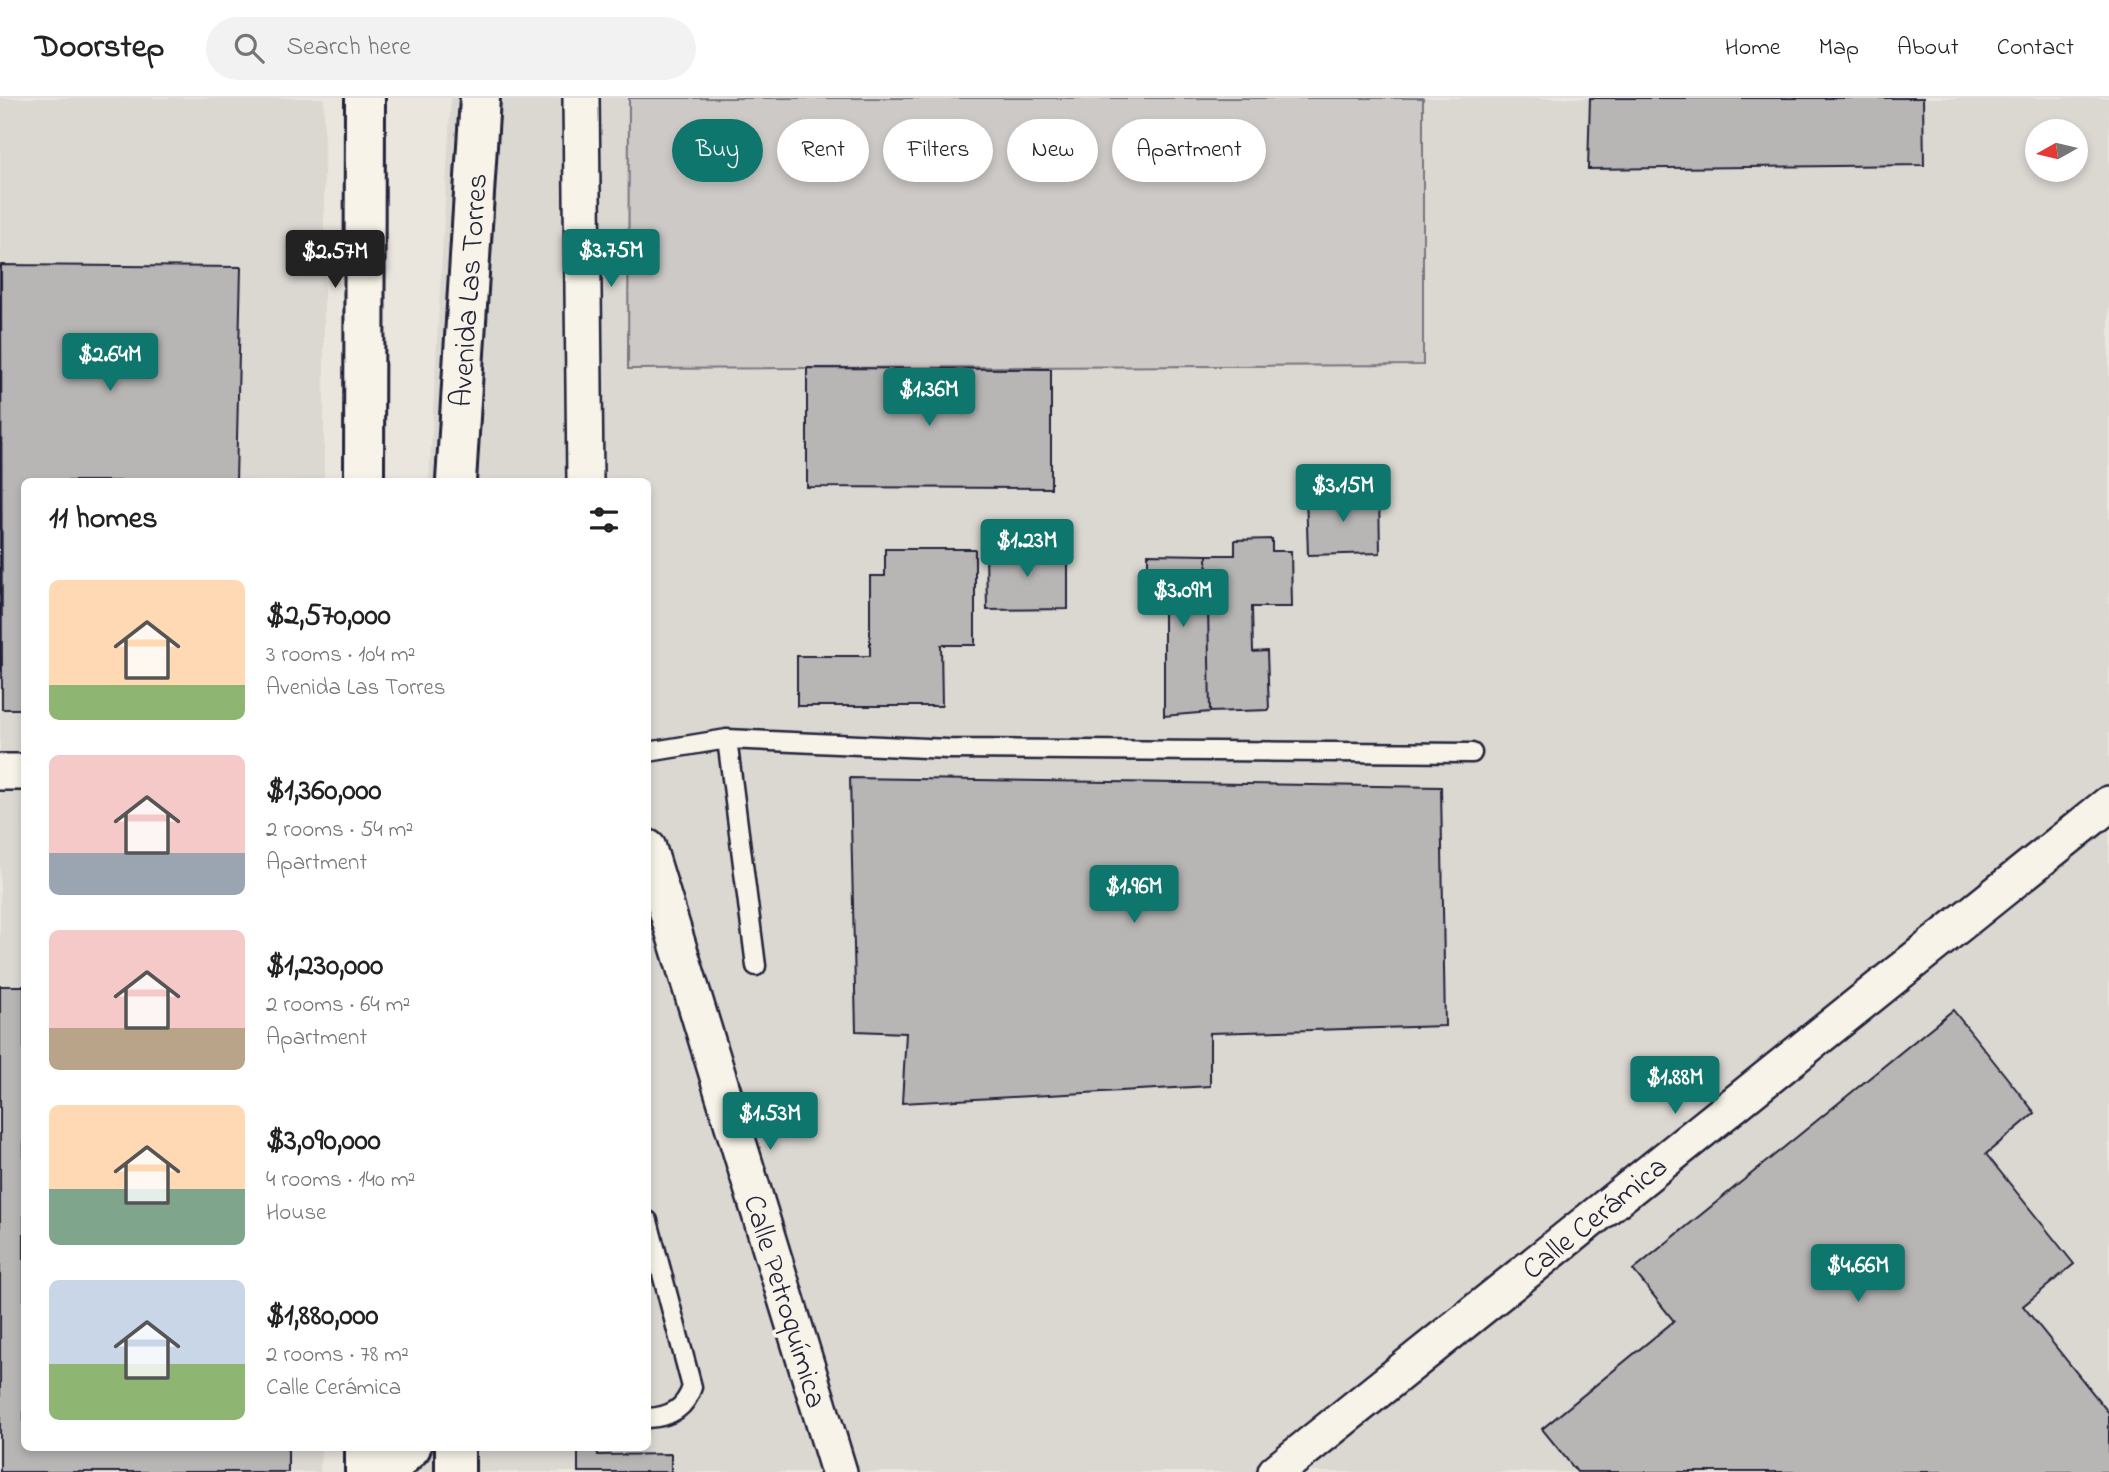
<!DOCTYPE html>
<meta charset="utf-8">
<style>
:root{--surface:#fff;--page:#f2f2f2;--text:#222;--muted:#767676;--line:#e0e0e0;--accent:#0f766e}
body{margin:0;font-family:"Indie Flower",sans-serif;background:var(--page);color:var(--text);height:100vh;display:flex;flex-direction:column;font-size:26px;white-space:nowrap}
*{box-sizing:border-box;margin:0}
p{font-size:23px;color:var(--muted)}
.icon{flex:none;width:38px;height:38px;fill:none;stroke:currentColor;stroke-width:2;stroke-linecap:round;stroke-linejoin:round}
.map{position:relative;flex:1;overflow:hidden}
.drawer{position:absolute;left:21px;top:380px;width:630px;height:973px;display:flex;flex-direction:column;background:var(--surface);border-radius:10px;box-shadow:0 4px 10px #0003}
.drawer>*{flex:none}
.top-card{position:absolute;left:672px;top:21px;width:665px;height:63px;display:flex;gap:14px}
.needle{width:46px;rotate:262deg}
.controls{position:absolute;left:2025px;top:21px;display:grid;gap:14px}
.controls a{display:grid;place-items:center;width:63px;height:63px;border-radius:50%;background:var(--surface);box-shadow:0 4px 10px #0003;font-size:35px}
.price{position:absolute;translate:-50% -60px;padding:0 16px;border-radius:7px;background:var(--accent);color:#fff;font-size:23px;line-height:46px;filter:drop-shadow(0 2px 4px #0008)}
.price::after{content:'';position:absolute;left:50%;top:42px;width:21px;height:16px;margin-left:-10px;background:inherit;clip-path:polygon(0 0,100% 0,50% 100%)}
.price.active{background:#222;color:#fff}
ul{padding:0;list-style:none}
li{display:flex;align-items:center;gap:21px;height:175px;padding:0 28px}
li span{display:grid;place-items:center;flex:none;width:196px;height:140px;border-radius:10px;color:#555}
li>.icon{margin-inline-start:auto}
span .icon{width:84px;height:84px;fill:#fffc;stroke-width:1}
li b{font-size:30px}
h2{display:flex;justify-content:space-between;align-items:center;height:84px;padding:0 28px;font-size:30px}
.chip{padding:0 24px;border-radius:32px;background:var(--surface);box-shadow:0 4px 10px #0003;font-size:24px;line-height:63px}
.chip.active{background:var(--accent);color:#fff}
header{display:flex;align-items:center;gap:42px;box-sizing:border-box;height:98px;padding:0 35px;background:var(--surface);border-bottom:2px solid var(--line)}
header strong{font-size:33px}
nav{display:flex;gap:38px;margin-inline-start:auto;font-size:24px}
.search{width:490px;height:63px;background:var(--page);display:flex;align-items:center;gap:18px;box-sizing:border-box;padding:0 24px;border-radius:38px;color:var(--muted);font-size:26px}
.map>svg:first-child{display:block}
</style>
<header>
<strong>Doorstep</strong>
<div class="search"><svg class="icon" aria-label="search" viewBox="0 0 24 24"><circle cx="10" cy="10" r="6"/><path d="M15 15l6 6"/></svg>Search here</div>
<nav><a>Home</a><a>Map</a><a>About</a><a>Contact</a></nav>
</header>
<div class="map">
<svg width="2109" height="1374" viewBox="0 0 2109 1374">
<rect width="100%" height="100%" fill="#eae6de"/>
<filter id="ink" filterUnits="userSpaceOnUse"><feTurbulence type="fractalNoise" baseFrequency=".0143" numOctaves="2"/><feDisplacementMap in="SourceGraphic" scale="14" xChannelSelector="R" yChannelSelector="G"/><feConvolveMatrix kernelMatrix="1 2 1 2 8 2 1 2 1" color-interpolation-filters="sRGB"/></filter>
<g filter="url(#ink)">
<path fill="#dbd8d2" fill-rule="evenodd" d="M0,0h324v383h-300v966h297l-1,25h-320z
M451,0h1658v1374h-1695v-25h234v-966h-219zM2037,33h39v39h-39z"/>
<path fill="#cdc9c6" stroke="#787680" stroke-width="2" d="M629,0h794v267l-795,4z"/>
<path fill="#b8b6b5" stroke="#22223b" stroke-width="2" d="M1590,0h333l1,67 -336,4z
M0,167l2,406h-2z
M1,167l240,2 -5,214h-212v228h-22z
M807,270l244,1v119l-244,-1z
M1379,395l1,60 -72,2 -2,-61z
M1272,441v12h19l1,56h-40l1,45 14,-1 2,59 -59,2 -3,-157h28v-15z
M1068,450v61l-81,1 -1,-61z
M885,451h90v96h-34l1,61h-145v-50h73v-80h15z
M1148,456l59,1 3,157 -46,4v-105h-16z
M850,680l591,9 4,239 -235,7v53l-308,17 4,-70 -50,-2z
M0,888h24v461h264v25h-288z
M1953,912l82,103 -49,41 88,110 -51,42 86,107v59h-532l-35,-43 132,-108 -41,-51z
M578,1349h19l1,8 73,-1v18h-93z"/>
<g fill="none" stroke-linecap="round" stroke-linejoin="round">
<g stroke="#22223b" stroke-width="23">
<path id="service" d="M727,641l29,227
M648,654l79,-13 221,10 524,4
M648,1123l44,166c-7,22 -22,30 -44,31"/>
</g>
<g stroke="#22223b" stroke-width="40">
<path id="minor" d="M581,0l4,383
M0,674h24
M648,750l191,624
M1276,1374l833,-668"/>
</g>
<g stroke="#22223b" stroke-width="44">
<path id="secondary" d="M364,383l1,-383
M456,383l24,-383
M455,1349v25
M365,1374v-25
M386,1374l25,-25"/>
</g>
<use href="#service" stroke="#f7f3e8" stroke-width="18"/>
<use href="#minor" stroke="#f7f3e8" stroke-width="35"/>
<use href="#secondary" stroke="#f7f3e8" stroke-width="38"/>
</g>
</g>
<g text-anchor="middle" stroke-width="7" stroke-linejoin="round" paint-order="stroke">
<g font-size="30" fill="#22223b" stroke="#f7f3e8">
<text transform="translate(468 192) rotate(-86)" y="10">Avenida Las Torres</text>
<text transform="translate(1594 1119) rotate(-39)" y="10">Calle Cerámica</text>
<text transform="translate(786 1203) rotate(73)" y="10">Calle Petroquímica</text>
</g>
</g>
</svg>
<div class="controls">
<a><svg class="needle" viewBox="-14 -14 28 28"><path d="M0-13l5 13h-10z" fill="#e53935"/><path d="M0 13l5-13h-10z" fill="#767676"/></svg></a>
</div>
<b class="price" style="left:611px;top:191px">$3.75M</b>
<b class="price active" style="left:335px;top:192px">$2.57M</b>
<b class="price" style="left:110px;top:295px">$2.64M</b>
<b class="price" style="left:929px;top:330px">$1.36M</b>
<b class="price" style="left:1343px;top:426px">$3.15M</b>
<b class="price" style="left:1027px;top:481px">$1.23M</b>
<b class="price" style="left:1183px;top:531px">$3.09M</b>
<b class="price" style="left:1134px;top:827px">$1.96M</b>
<b class="price" style="left:1675px;top:1018px">$1.88M</b>
<b class="price" style="left:770px;top:1054px">$1.53M</b>
<b class="price" style="left:1858px;top:1206px">$4.66M</b>
<div class="top-card">
<a class="chip active">Buy</a>
<a class="chip">Rent</a>
<a class="chip">Filters</a>
<a class="chip">New</a>
<a class="chip">Apartment</a>
</div>
<section class="drawer">
<h2>11 homes<svg class="icon" aria-label="filters" viewBox="0 0 24 24"><path d="M4 7h16M4 17h16"/><circle cx="9" cy="7" r="2"/><circle cx="15" cy="17" r="2"/></svg></h2>
<ul>
<li><span style="background:linear-gradient(#ffd9b3 75%,#8fb573 0)"><svg class="icon" aria-label="home" viewBox="0 0 24 24"><path d="M3 11l9-7 9 7M6 9v11h12V9"/></svg></span><div><b>$2,570,000</b><p>3 rooms · 104 m²</p><p>Avenida Las Torres</p></div></li>
<li><span style="background:linear-gradient(#f6c9c9 70%,#9aa5b1 0)"><svg class="icon" aria-label="home" viewBox="0 0 24 24"><path d="M3 11l9-7 9 7M6 9v11h12V9"/></svg></span><div><b>$1,360,000</b><p>2 rooms · 54 m²</p><p>Apartment</p></div></li>
<li><span style="background:linear-gradient(#f6c9c9 70%,#b9a48a 0)"><svg class="icon" aria-label="home" viewBox="0 0 24 24"><path d="M3 11l9-7 9 7M6 9v11h12V9"/></svg></span><div><b>$1,230,000</b><p>2 rooms · 64 m²</p><p>Apartment</p></div></li>
<li><span style="background:linear-gradient(#ffd9b3 60%,#7fa58c 0)"><svg class="icon" aria-label="home" viewBox="0 0 24 24"><path d="M3 11l9-7 9 7M6 9v11h12V9"/></svg></span><div><b>$3,090,000</b><p>4 rooms · 140 m²</p><p>House</p></div></li>
<li><span style="background:linear-gradient(#c9d6e8 60%,#8fb573 0)"><svg class="icon" aria-label="home" viewBox="0 0 24 24"><path d="M3 11l9-7 9 7M6 9v11h12V9"/></svg></span><div><b>$1,880,000</b><p>2 rooms · 78 m²</p><p>Calle Cerámica</p></div></li>
</ul>
</section>
</div>
